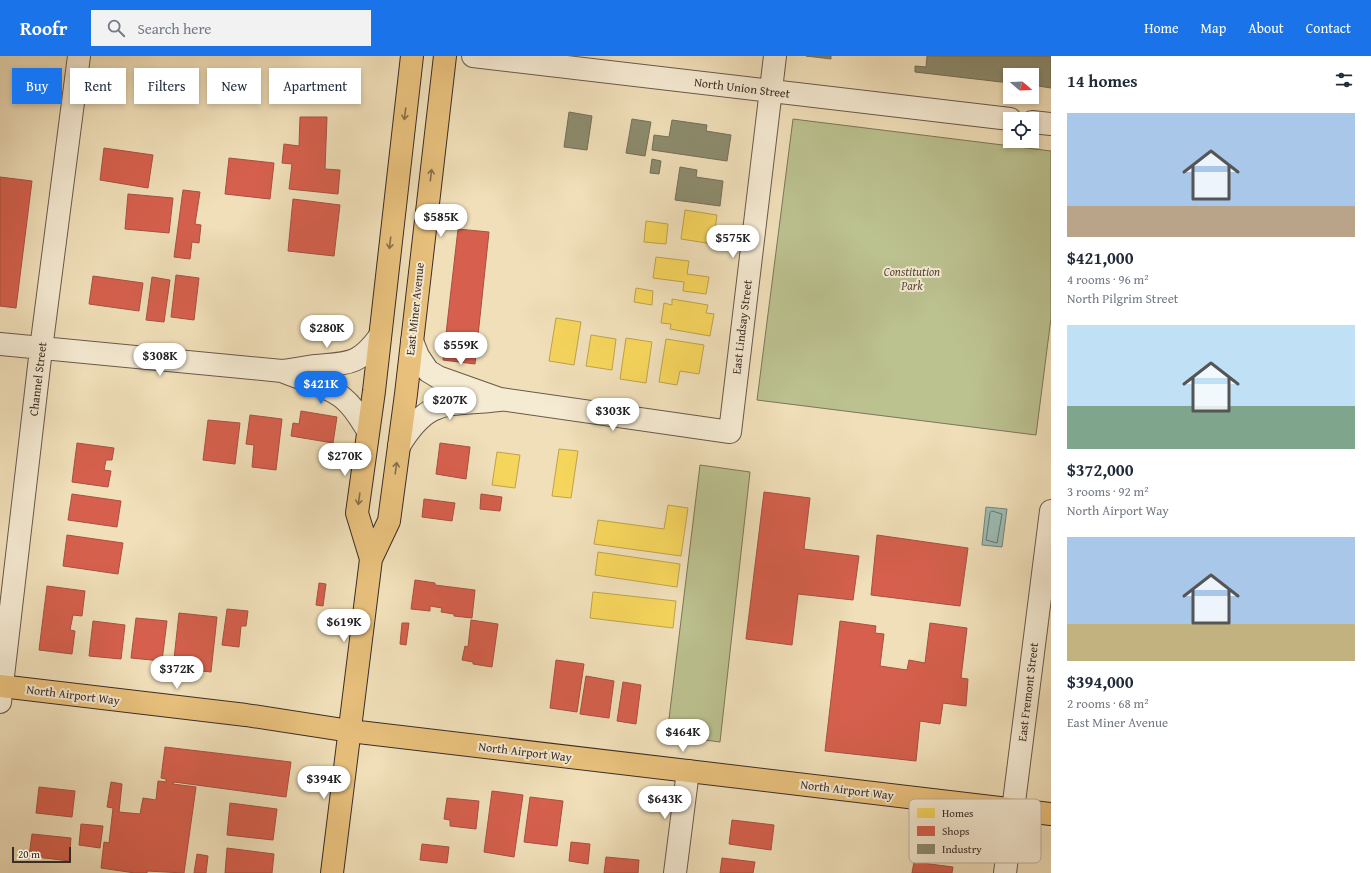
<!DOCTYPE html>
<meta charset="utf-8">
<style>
:root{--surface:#fff;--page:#f2f2f3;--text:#1f2937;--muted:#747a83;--accent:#1a73e8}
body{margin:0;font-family:"Gentium Book Plus",serif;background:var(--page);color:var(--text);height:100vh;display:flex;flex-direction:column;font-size:15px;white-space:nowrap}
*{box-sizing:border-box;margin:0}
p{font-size:13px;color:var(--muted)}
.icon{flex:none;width:22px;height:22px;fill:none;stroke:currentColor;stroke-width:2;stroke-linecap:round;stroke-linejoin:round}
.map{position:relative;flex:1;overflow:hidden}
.panel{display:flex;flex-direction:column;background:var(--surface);width:320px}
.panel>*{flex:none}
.guide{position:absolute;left:12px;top:12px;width:380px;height:36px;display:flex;gap:8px}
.needle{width:26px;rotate:109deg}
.fabs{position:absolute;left:1003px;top:12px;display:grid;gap:8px}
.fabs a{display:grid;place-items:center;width:36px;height:36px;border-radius:0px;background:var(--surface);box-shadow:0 2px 6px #0003;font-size:20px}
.scale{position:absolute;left:12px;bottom:10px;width:59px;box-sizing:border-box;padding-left:4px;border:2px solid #3c2c26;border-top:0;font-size:11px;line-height:14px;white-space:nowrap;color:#3c2c26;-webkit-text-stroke:3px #f5ead2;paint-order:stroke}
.price{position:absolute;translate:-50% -34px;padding:0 9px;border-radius:14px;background:#fff;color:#222;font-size:13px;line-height:26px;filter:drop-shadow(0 1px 2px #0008)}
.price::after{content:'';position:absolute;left:50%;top:24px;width:12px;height:9px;margin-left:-6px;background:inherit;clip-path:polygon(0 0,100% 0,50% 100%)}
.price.active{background:var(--accent);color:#fff}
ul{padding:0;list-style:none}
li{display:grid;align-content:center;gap:8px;height:212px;padding:0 16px}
li span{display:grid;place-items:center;height:124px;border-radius:0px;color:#555}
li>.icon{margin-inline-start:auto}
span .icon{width:72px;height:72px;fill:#fffc;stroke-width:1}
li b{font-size:17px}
h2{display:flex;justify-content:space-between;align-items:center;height:48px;padding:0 16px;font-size:17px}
.chip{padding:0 14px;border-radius:0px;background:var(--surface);box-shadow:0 2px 6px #0003;font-size:14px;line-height:36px}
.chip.active{background:var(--accent);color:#fff}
header{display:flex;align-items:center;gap:24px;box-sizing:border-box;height:56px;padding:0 20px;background:var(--accent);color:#fff}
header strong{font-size:19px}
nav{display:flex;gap:22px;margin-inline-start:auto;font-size:14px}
.search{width:280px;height:36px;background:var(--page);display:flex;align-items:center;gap:10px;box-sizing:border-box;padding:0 14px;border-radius:0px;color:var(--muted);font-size:15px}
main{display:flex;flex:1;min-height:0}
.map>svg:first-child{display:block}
</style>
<header>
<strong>Roofr</strong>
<div class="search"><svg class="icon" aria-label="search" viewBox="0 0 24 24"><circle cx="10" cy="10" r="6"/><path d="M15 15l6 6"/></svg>Search here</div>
<nav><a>Home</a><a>Map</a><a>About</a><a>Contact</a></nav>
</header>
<main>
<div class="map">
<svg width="1051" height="817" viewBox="0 0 1051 817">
<rect width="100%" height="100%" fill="#f0dfb9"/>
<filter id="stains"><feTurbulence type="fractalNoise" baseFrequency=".005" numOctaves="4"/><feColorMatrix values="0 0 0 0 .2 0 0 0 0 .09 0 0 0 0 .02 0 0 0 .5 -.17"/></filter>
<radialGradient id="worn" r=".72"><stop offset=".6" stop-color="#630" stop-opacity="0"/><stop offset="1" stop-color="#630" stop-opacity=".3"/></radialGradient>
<path fill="#bbc18f" stroke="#7c765a" d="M793,63l258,32v167l-15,117 -279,-35z
M700,409l50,7 -30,270 -53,-7z"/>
<path fill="#9bbcb4" stroke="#75827b" d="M986,451l21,2 -5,38 -20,-2z"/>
<path fill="#f6d55c" stroke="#bea24c" d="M685,154l32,5 -4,29 -32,-5z
M646,165l22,3 -2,20 -22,-2z
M656,201l33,4 -2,13 22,3 -3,17 -23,-3 1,-9 -31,-4z
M636,232l17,3 -1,14 -18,-3z
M672,243l36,6 -2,8 8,1 -4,22 -40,-7 1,-5 -10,-1 3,-20 8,2z
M556,262l25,4 -7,43 -25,-4z
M591,279l25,4 -4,31 -26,-4z
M626,282l26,4 -6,41 -26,-4z
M666,283l38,6 -5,29 -19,-3 -3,14 -18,-3z
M559,393l19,2 -7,47 -19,-2z
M497,396l23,3 -5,33 -23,-3z
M668,449l20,3 -7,48 -87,-12 4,-24 66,9z
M598,496l82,12 -3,23 -82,-12z
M593,536l83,9 -3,27 -83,-10z"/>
<path fill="#d6604d" stroke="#a85041" d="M300,61h27l-2,52 15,1 -2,24 -49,-5 3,-25 -10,-1 2,-19 15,2z
M104,92l49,7 -5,33 -48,-8z
M229,102l45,5 -4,36 -45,-5z
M0,121l32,4 -16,127 -16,-2z
M183,134l17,2 -5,32 6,1 -2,18 -7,-1 -2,17 -16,-2z
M128,138l45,4 -4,35 -44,-4z
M293,143l47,6 -6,51 -46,-5z
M458,173l31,3 -14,132 -32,-4z
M176,219l23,3 -5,42 -23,-3z
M93,220l50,7 -4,28 -50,-7z
M152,221l18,3 -6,42 -18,-2z
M301,355l36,6 -4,26 -42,-7 2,-13 6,1z
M250,359l32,4 -6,51 -24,-3 2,-22 -8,-1z
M208,364l32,3 -5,41 -32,-4z
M77,387l37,5 -2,12h-6l-2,10 7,1 -3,16 -36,-5z
M440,387l30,4 -4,32 -30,-5z
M764,436l46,6 -6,51 55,7 -6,44 -55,-6 -6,51 -46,-6z
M72,438l49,7 -4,26 -49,-7z
M481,438l21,3 -2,14 -20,-2z
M424,443l31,4 -3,18 -30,-4z
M67,479l56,8 -5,31 -55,-8z
M877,479l91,13 -8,58 -89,-11z
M415,524l20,3v2l40,5 -3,28 -18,-2v-2l-13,-2 1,-4 -12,-2v5l-19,-2z
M319,527l7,1 -3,22 -7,-1z
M47,530l38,5 -3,25 -9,-1 -3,15 5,1 -3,23 -33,-4z
M227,553l21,2 -2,15h-5l-2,21 -17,-2z
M179,557l38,4 -6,55 -38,-4z
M136,562l31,3 -5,40 -31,-3z
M471,564l27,4 -6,43 -19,-3v-2l-11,-2 3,-14 3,1z
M93,565l32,4 -4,34 -32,-3z
M840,565l36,5 -1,7 9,1 -4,32 27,4 2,-10 16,3 5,-40 37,5 -6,50 7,1 -2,27 -23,-3 -3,21 -20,-3 -4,40 -91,-10z
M402,567h7l-3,22 -6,-1z
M556,604l28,4 -7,48 -27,-4z
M586,620l28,5 -5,37 -29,-4z
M623,626l18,3 -5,39 -19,-3z
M165,691l126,15 -5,35 -112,-15 -1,2 23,3 -12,86 -37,-2v2h-12l-34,-5 3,-26 5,1 4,-35 -6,-1 4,-25 11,2 -3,28 21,2 3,-16 13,2 2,-19 8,1v-3l-5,-1z
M39,731l36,4 -3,26 -36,-4z
M492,735l31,4 -9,62 -30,-5z
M530,741l33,4 -6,45 -33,-4z
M447,742l32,3 -3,28 -26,-3v-6l-6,-1z
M230,747l47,6 -4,31 -46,-5z
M732,764l42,5 -3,25 -42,-6z
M81,768l22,2 -3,22 -21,-3z
M32,778l39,4 -2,23 -40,-5z
M571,786l19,2 -2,20 -19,-3z
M422,788l27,3 -2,16 -27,-3z
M227,792l47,6 -2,19h-47z
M197,798l11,2 -2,17h-12z
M606,801l33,3 -1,13h-34z
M722,802l33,4 -2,11h-33z
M914,806l39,5 -1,6h-40z"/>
<path fill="#8c8c6e" stroke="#746f58" d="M806,0h25v3z
M927,0h124v32l-19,-3v-10h-22v8l-95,-11v-6l11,1z
M569,56l23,4 -5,34 -23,-3z
M632,63l19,3 -6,34 -19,-3z
M672,64l35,5 -1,6 25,4 -4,26 -75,-11 2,-15 15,2z
M652,103l9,2 -2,13 -9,-1z
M680,111l17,3 -1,7 27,4 -3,25 -45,-6z"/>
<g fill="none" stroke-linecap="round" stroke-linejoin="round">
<path stroke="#6c746d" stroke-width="1" d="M992,455l10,3 -5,29 -11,-3 4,-27z"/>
<g stroke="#69594b" stroke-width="24">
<path id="minor" d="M473,0l537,63
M1032,66l19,2
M412,285l6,15 10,15 10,6 62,22 230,33 45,-376
M0,288l282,27c11,-1 23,-4 34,-5 33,-3 43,-1 64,-30
M282,315c18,8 48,15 62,28 11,9 17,21 24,32
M399,390c30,-50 49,-40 100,-46
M0,646l41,-353 38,-293
M675,817l13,-102
M1005,817l46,-362"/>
</g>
<g stroke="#3c2c26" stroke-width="24">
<path id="major" d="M371,503l-14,-46 17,-122 38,-335
M0,630l246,29 104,16 701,83
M332,817l39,-314 18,-38 17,-127 39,-338"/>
</g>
<use href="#minor" stroke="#f5ead2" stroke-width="22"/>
<use href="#major" stroke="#e8c07c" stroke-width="22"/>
</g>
<defs><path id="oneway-shaft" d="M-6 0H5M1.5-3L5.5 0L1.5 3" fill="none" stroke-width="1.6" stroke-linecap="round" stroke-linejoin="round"/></defs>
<g stroke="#896f4d">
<use href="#oneway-shaft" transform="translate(405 58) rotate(97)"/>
<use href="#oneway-shaft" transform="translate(431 119) rotate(-83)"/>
<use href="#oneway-shaft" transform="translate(390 187) rotate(97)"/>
<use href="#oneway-shaft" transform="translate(396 412) rotate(-82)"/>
<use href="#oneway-shaft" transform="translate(359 443) rotate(98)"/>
</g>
<g text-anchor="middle" stroke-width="4" stroke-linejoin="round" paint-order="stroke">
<g font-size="12" fill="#3c2c26" stroke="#f5ead2">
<text transform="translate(742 32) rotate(7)" y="4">North Union Street</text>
<text transform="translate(415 253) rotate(-84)" y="4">East Miner Avenue</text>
<text transform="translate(742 271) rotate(-83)" y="4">East Lindsay Street</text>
<text transform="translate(38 323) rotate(-83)" y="4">Channel Street</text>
<text transform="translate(1028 636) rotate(-83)" y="4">East Fremont Street</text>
<text transform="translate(73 639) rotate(7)" y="4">North Airport Way</text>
<text transform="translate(525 696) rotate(7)" y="4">North Airport Way</text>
<text transform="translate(847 734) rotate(7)" y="4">North Airport Way</text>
</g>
<g font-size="12" font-style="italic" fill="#554a3b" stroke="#f5ead2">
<text x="912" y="220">Constitution<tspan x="912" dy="14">Park</tspan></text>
</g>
</g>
<rect x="909" y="743" width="132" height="64" rx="6" fill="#f5ead2" stroke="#beb19e" stroke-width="1"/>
<rect x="917" y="752" width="18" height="10" fill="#f6d55c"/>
<rect x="917" y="770" width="18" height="10" fill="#d6604d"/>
<rect x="917" y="788" width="18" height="10" fill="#8c8c6e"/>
<g font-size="11" fill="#3c2c26">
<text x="942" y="761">Homes</text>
<text x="942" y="779">Shops</text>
<text x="942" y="797">Industry</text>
</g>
<rect width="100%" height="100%" filter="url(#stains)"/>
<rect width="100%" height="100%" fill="url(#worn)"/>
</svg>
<div class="fabs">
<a><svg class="needle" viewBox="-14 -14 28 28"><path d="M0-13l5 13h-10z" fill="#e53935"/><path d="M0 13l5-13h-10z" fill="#747a83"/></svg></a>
<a><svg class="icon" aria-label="locate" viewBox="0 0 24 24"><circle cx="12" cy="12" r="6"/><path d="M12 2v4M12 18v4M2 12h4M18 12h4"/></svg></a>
</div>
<div class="scale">20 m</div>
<b class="price" style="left:441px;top:182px">$585K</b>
<b class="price" style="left:733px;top:203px">$575K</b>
<b class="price" style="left:327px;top:293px">$280K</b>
<b class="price" style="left:461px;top:310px">$559K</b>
<b class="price" style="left:160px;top:321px">$308K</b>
<b class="price active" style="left:321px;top:349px">$421K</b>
<b class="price" style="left:450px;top:365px">$207K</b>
<b class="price" style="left:613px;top:376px">$303K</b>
<b class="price" style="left:345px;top:421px">$270K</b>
<b class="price" style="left:344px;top:587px">$619K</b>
<b class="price" style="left:177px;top:634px">$372K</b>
<b class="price" style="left:683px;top:697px">$464K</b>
<b class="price" style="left:324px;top:744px">$394K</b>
<b class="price" style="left:665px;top:764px">$643K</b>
<div class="guide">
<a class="chip active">Buy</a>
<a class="chip">Rent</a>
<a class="chip">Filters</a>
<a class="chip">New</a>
<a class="chip">Apartment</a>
</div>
</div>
<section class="panel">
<h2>14 homes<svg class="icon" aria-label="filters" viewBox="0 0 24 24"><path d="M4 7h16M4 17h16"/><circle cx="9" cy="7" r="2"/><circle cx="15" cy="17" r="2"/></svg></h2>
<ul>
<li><span style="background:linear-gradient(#a9c7e8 75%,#b9a48a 0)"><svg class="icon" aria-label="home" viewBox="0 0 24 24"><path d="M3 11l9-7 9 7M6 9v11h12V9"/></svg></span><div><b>$421,000</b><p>4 rooms · 96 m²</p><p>North Pilgrim Street</p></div></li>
<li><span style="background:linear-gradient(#bfe0f5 65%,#7fa58c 0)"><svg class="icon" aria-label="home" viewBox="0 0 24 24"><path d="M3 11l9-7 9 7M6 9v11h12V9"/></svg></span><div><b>$372,000</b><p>3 rooms · 92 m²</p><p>North Airport Way</p></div></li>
<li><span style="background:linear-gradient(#a9c7e8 70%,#c2b280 0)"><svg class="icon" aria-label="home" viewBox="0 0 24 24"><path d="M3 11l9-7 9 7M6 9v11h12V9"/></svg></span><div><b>$394,000</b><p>2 rooms · 68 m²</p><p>East Miner Avenue</p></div></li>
</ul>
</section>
</main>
